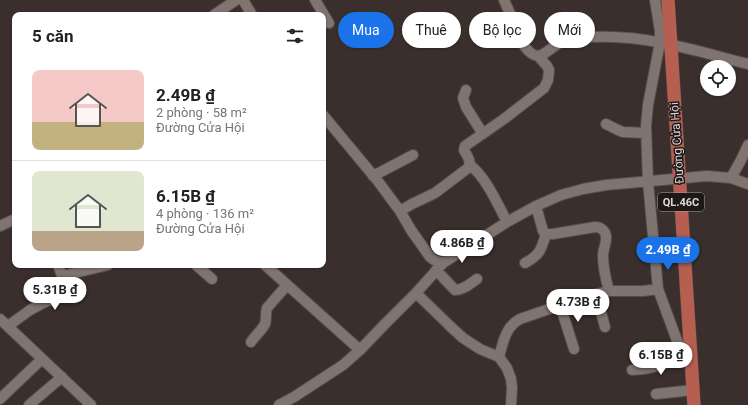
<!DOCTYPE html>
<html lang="vi">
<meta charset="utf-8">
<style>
:root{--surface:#fff;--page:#f6f6f6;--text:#202124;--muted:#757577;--line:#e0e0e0;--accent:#1a73e8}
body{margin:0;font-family:Roboto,sans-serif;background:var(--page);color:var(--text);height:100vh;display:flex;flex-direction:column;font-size:15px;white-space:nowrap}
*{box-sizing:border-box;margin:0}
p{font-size:13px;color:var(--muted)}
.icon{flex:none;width:22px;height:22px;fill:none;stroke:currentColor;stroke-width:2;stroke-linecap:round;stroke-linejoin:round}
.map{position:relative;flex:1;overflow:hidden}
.side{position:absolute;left:12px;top:12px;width:314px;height:256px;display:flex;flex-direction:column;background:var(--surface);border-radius:8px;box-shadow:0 1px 3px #0004}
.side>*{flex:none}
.banner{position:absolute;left:338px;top:12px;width:350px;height:36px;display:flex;gap:8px}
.buttons{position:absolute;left:700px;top:60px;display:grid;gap:8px}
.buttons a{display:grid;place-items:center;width:36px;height:36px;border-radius:50%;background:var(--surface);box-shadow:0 1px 3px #0004;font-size:20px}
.price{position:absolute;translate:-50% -34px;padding:0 9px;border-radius:14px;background:#fff;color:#222;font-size:13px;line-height:26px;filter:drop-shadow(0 1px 2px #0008)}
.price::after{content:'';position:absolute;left:50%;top:24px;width:12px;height:9px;margin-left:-6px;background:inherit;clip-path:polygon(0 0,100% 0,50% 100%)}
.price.on{background:var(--accent);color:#fff}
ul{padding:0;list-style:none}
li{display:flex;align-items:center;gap:12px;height:100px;padding:0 20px}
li+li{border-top:1px solid var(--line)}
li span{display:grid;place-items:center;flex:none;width:112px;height:80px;border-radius:8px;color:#555}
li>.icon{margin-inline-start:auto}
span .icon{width:48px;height:48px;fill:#fffc;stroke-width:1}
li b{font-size:17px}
h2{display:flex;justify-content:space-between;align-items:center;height:48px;padding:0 20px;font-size:17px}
.tag{padding:0 14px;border-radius:18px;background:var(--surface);box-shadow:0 1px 3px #0004;font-size:14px;line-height:36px}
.tag.on{background:var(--accent);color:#fff}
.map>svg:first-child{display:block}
</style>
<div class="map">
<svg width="748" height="405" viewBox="0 0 748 405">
<rect width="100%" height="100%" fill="#3a2f2d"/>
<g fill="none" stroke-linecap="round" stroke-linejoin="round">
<g stroke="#564d4b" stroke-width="12">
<path id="minor" d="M243,0l9,15
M315,0l14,23
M504,0l21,47c15,19 21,2 35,-4 9,-5 20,-6 30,-6 24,-1 49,1 72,6 29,5 57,14 86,21
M655,0l5,31v11l-12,63 -2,21 2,56 10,107 21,57 5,8 7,8
M214,15l22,-15
M466,90l-3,8 3,9 17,27
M323,115l54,65 23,31 11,19 19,27 4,3 9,3
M606,124l12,6 5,2 23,1
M470,165c16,12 28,40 37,57
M373,176l40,-21
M731,178l10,-18 7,-15
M536,206l7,25 3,3h7l42,-7c5,0 10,3 11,9 1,6 -3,13 -3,20 0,11 3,24 6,35
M400,211l12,-7 23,-11 33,-25c4,-7 -1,-12 -4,-18l1,-4 39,-27 40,-31 4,-8 1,-10 -2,-4 -9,-10
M0,226l15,-7
M525,263c15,-8 16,-13 21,-29
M196,265l16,14
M265,265l95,85
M436,270l19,20c8,0 15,-6 22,-11
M62,276l46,-11
M416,293l35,34 12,11 17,11 19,8 8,11 4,11 1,9 -1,17
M596,294l9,33
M560,305l14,44
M0,319l91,86
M8,326l22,-16 11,-6 21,-9c6,-9 -1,-21 -4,-30
M251,342c4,-6 11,-12 14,-18 2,-5 0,-11 2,-16l20,-23
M499,357c4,-14 6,-30 21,-38l64,-22 25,-6h34l15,-2
M632,370c21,0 34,-8 53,-15
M656,394l37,-4
M0,399l42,-40
M29,405l33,-28
M279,405l15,-8 49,-32 17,-15 23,-24 33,-33 27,-30 64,-41 29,-16 25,-11 22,-6 23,-4 101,-9 24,2 17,6"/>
</g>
<g stroke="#564d4b" stroke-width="14">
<path id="major" d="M668,0l26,405"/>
</g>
<use href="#minor" stroke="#807471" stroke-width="10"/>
<use href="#major" stroke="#b65f51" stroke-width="13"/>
</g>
<g text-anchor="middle" stroke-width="3" stroke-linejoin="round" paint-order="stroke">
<rect fill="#1d1918" stroke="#a59f9e" stroke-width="1" x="658" y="193" width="46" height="18" rx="3"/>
<g font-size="11" font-weight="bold" fill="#dfd8d7">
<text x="681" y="206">QL.46C</text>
</g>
<g font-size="12" fill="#dfd8d7" stroke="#1d1918">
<text transform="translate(677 143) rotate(-94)" y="4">Đường Cửa Hội</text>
</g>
</g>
</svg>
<div class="buttons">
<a><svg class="icon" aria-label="locate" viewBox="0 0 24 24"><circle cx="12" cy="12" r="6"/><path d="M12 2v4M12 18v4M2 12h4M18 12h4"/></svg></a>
</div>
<b class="price" style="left:462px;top:264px">4.86B ₫</b>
<b class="price on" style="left:668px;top:271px">2.49B ₫</b>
<b class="price" style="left:55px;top:311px">5.31B ₫</b>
<b class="price" style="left:578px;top:323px">4.73B ₫</b>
<b class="price" style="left:661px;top:376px">6.15B ₫</b>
<div class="banner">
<a class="tag on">Mua</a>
<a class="tag">Thuê</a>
<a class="tag">Bộ lọc</a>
<a class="tag">Mới</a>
</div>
<section class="side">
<h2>5 căn<svg class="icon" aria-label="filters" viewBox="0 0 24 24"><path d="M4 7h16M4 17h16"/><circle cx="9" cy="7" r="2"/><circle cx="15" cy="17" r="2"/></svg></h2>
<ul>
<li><span style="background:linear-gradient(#f6c9c9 65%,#c2b280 0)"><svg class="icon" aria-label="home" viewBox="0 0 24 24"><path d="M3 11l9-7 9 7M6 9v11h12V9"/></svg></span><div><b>2.49B ₫</b><p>2 phòng · 58 m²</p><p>Đường Cửa Hội</p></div></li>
<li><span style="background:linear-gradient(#dfe7d0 75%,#b9a48a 0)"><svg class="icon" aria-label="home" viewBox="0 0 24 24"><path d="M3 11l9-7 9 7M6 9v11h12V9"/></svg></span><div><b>6.15B ₫</b><p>4 phòng · 136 m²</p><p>Đường Cửa Hội</p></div></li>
</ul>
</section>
</div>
